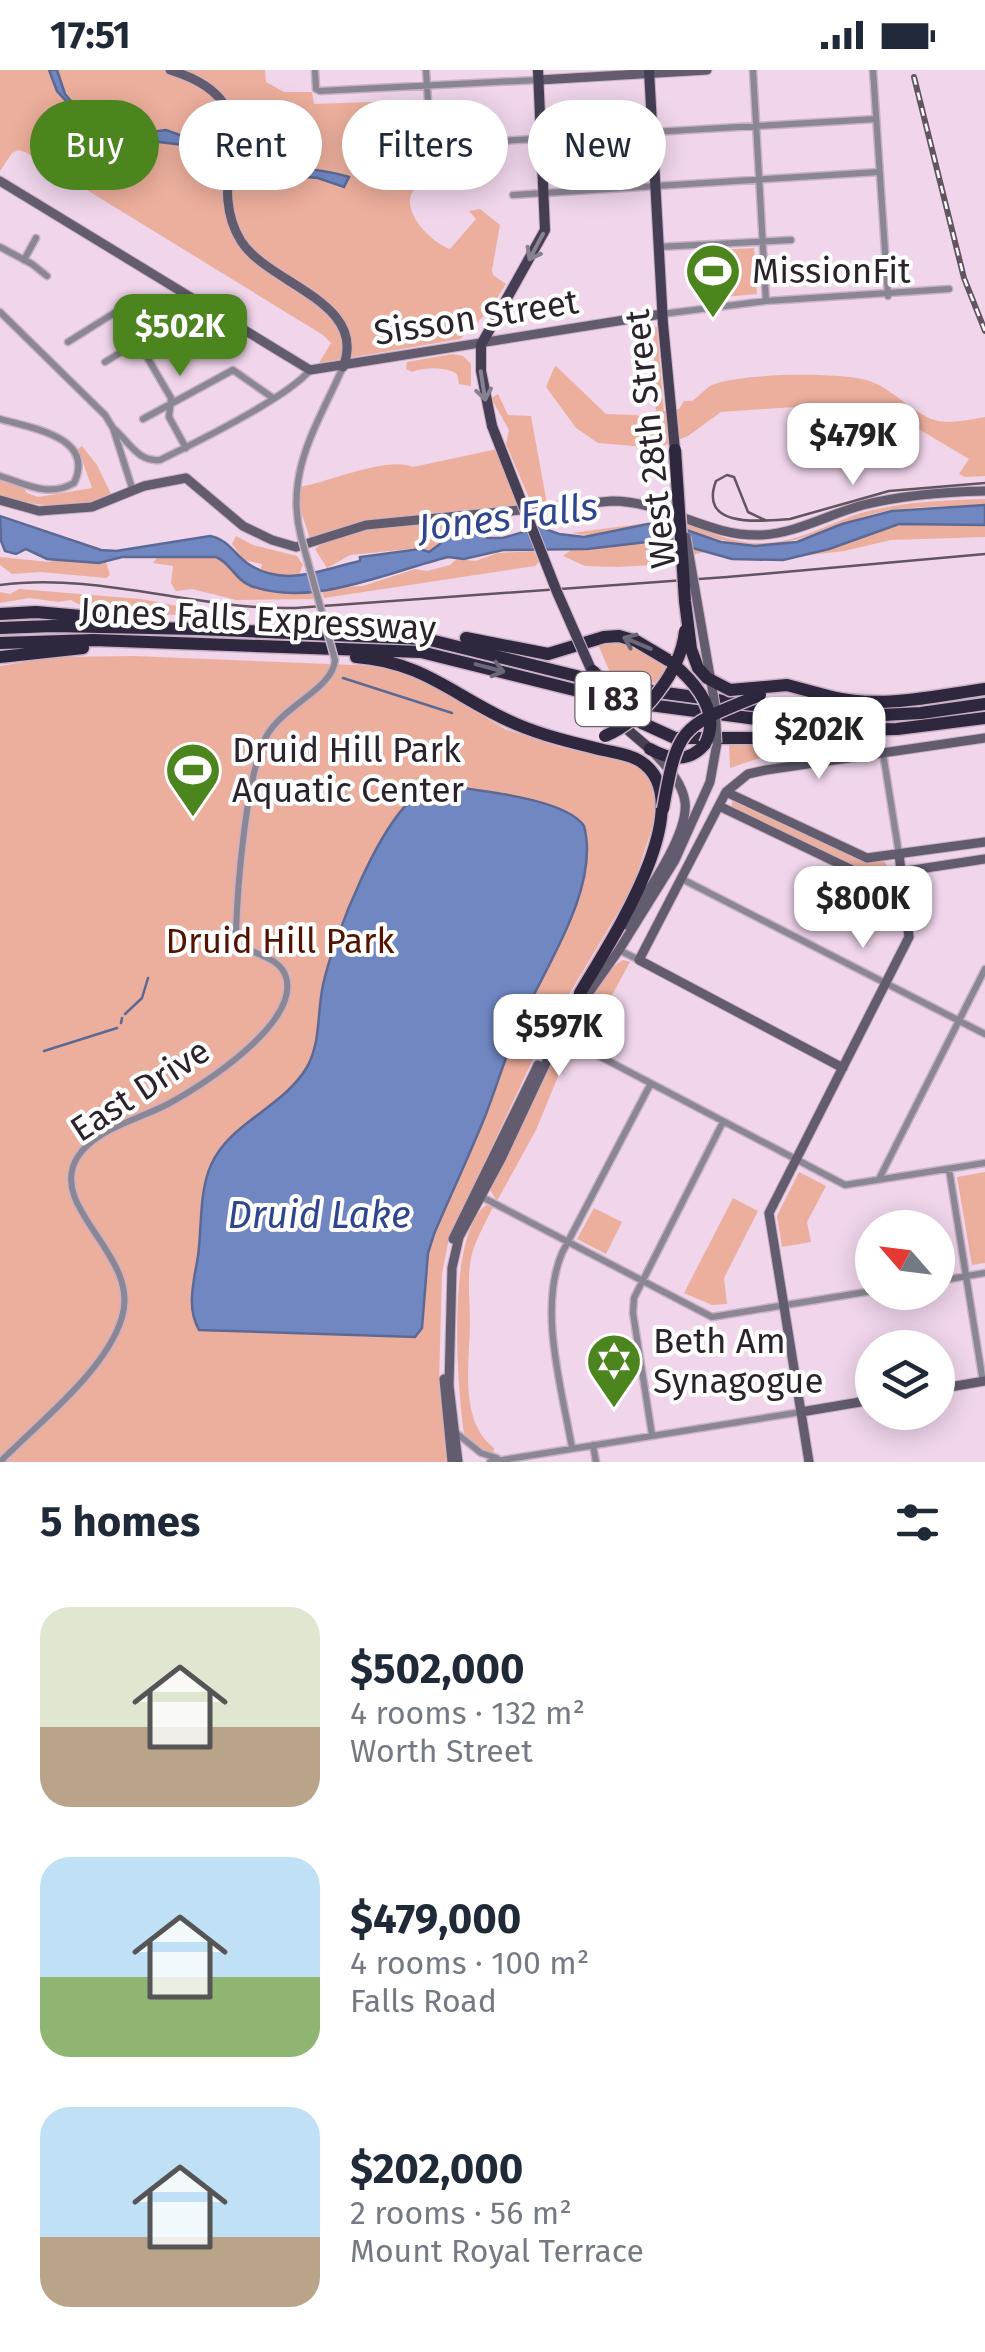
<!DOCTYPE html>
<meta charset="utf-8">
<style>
:root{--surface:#fff;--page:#f6f6f7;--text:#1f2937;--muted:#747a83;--accent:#4c841e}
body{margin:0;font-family:"Fira Sans",sans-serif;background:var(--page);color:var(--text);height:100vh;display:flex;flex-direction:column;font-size:38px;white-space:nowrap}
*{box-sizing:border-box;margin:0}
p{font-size:32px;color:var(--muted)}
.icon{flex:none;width:55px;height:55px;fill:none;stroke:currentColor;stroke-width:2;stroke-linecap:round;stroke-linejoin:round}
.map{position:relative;height:1392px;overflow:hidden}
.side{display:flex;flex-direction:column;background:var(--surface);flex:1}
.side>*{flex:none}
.hud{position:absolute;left:30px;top:30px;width:925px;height:90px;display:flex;gap:20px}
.needle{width:65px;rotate:298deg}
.fabs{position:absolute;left:855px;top:1140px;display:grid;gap:20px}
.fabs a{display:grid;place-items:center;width:100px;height:100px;border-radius:50%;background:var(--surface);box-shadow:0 5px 25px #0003;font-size:50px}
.price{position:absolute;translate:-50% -85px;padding:0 22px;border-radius:20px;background:#fff;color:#222;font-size:32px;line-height:65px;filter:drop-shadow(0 2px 5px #0008)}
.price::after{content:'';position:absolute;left:50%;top:60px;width:30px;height:22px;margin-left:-15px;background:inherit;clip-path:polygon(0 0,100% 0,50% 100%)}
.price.current{background:var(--accent);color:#fff}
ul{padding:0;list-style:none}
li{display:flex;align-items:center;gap:30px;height:250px;padding:0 40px}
li span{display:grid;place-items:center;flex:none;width:280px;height:200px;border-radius:30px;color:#555}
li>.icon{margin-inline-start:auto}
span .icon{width:120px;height:120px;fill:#fffc;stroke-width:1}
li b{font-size:42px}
h2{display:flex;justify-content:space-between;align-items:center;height:120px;padding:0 40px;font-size:42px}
.pill{padding:0 35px;border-radius:45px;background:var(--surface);box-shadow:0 5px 25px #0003;font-size:35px;line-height:90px}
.pill.current{background:var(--accent);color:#fff}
.status{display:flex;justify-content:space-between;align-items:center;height:70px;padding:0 50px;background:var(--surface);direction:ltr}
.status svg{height:28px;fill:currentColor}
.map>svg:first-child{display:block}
</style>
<div class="status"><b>17:51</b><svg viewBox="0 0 49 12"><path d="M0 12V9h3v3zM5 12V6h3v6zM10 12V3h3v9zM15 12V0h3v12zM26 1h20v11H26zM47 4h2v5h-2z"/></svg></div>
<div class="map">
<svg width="985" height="1392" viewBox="0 0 985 1392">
<rect width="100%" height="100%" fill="#f0d5eb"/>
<path fill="#edaf9d" d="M0,0h265l1,12 18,10h28l2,12 85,-3 1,28 23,2 2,47c-5,5 -14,13 -15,21 -2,20 23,44 40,50l26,-30 -7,-8 11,-2 20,16 -8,45 1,5 13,9 -18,28 -28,27 -141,24 12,-20 -8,-8 -298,-183 -7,-2 -6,3 -12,18z
M754,178l3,46 -44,4 -2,-30 -15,-1 -3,-16z
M653,256l4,1 7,84 15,-2 5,-8h8c6,-4 12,-11 18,-15 24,-13 135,-15 162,-4 25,9 46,39 74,40 13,0 27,-3 39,-5v59l-20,1 -6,-3 10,-15 -64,-38 -29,-4 -18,-12 -21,-1 -116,8 -33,24 -30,12 -60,-5 -22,-15 -30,-41 8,-19 2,-2 50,48 30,1 20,6z
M453,284l10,2 8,8v22l-12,-2 -2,-10c-10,-7 -34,-7 -45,-2l-6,-3 1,-7z
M498,324l10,21 23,1 16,88 -15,1 -26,-61 3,-14 -18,-32z
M82,376l15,19 15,31c-38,15 -74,11 -112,0v-16l23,7 4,6 11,4 54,-9 -14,-39z
M497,379l24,57 -164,17 -47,16 -10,-31v-21c29,-5 87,-31 113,-20z
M985,429v6c-35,2 -74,0 -108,8 -38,10 -73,29 -112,32 -42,3 -79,-23 -121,-17l-3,-4 -7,6 15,5 3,-5 16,-1 13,14 80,15 46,-5 39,-16 37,-11 102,-3v14l-94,3 -47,11 -76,9 -64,-8 -51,13 -36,2 -32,-1 -22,-10c12,-9 27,-22 41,-14l6,-5 6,3 3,-6 14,-4c-21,-6 -32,10 -61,3l82,-11v-10c39,10 70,33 111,31 35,-1 64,-20 96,-30 39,-11 84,-13 124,-14z
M467,452l-8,10 -13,-1 -7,13 -10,7 -9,-3 -70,7 -23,13 -12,-19c33,-25 112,-26 152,-27z
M236,466l17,9 44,11 6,9 -6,15 -8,1 -8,-6 -21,-3 2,-8 -18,-4 -12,-16z
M534,481l5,11 -4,4 -211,32 -3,-10 42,-2 52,-17 12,2 23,-6 7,-6 18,2 23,-8z
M161,483l60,1 18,22 73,12 3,11 -79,1 -44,-11 -16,2 -5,-8 2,-17 -20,-3z
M0,487l49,5 13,-5 44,5 4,13 -4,3 -66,-6 -28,2 -12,-9z
M19,519l122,10 79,15 -8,3c-26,-2 -126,-4 -141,-17l-13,2 -29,-4 -29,5v-11l10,2z
M597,572h31l40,24 -13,17 -44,-8z
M134,586l245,10 42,14 84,49 54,18 70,14 22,18 7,22 -4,21 -22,67 -89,149 -94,200 -7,36 -3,107 8,81h-447v-796l56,-9z
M729,672l157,2 -73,12 -53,2 -30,10z
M732,731l134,62 18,-2 4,6 -21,5 -135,-64z
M623,890l7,2 -24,44 -40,51 -30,73 -39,71 -7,-11c28,-49 90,-208 133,-230z
M799,1102l27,14 -19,36 4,20 -29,5 -5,-31z
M985,1102v91l-13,2 -15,-88z
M733,1128l25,13 -34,67 3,26 -15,1 -28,-12z
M486,1135l7,2c-8,17 -18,33 -22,51 -4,20 -1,43 -1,63 0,39 -12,100 24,127l-1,8 -25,-16 -4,-7c-7,-48 -18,-197 22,-228z
M594,1138l28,14 -16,32 -29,-15z"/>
<path fill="#7087c2" stroke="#5c6995" stroke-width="2.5" d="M49,0h8l8,24 11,13 49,28 41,-5 33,12 23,2c5,5 10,14 16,18 13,9 33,6 47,5 16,0 48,5 64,10l-5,10 -26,-9 -70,-6 -28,-8 -19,-17 -84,-10 -40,-24 -20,-22z
M985,435v20l-86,-1 -70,25 -46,11 -51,-1 -68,-19 -77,9 -84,1 -39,9 -16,-2c-60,15 -136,51 -197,29 -16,-6 -20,-23 -35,-29h-94l-23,6 -52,-4 -21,-10 -10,5 -11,-3 -4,-10 -1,-25 101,34 15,1 94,-15c17,3 24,17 37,27 36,26 76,6 113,-2v-4l60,-8 9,3 11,-8 7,-11 34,-2 6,7h16l37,-11 19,7 25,3 64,-13 24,1 49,17 34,4 42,-4 45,-18 50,-13z
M463,718c29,4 105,13 121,38 17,63 -42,146 -66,201 -12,28 -21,58 -32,87 -16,40 -35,80 -52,120l-6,19 -6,75 -7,9 -216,-7c-13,-23 -5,-49 -1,-74 4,-29 1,-64 13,-91 19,-43 72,-57 96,-98 14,-25 10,-55 16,-82 9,-43 60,-177 102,-194 11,-4 26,-2 38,-3z"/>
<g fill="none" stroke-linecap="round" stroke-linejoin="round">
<path stroke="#5c6995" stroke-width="2.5" d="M343,608l109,35
M125,944l17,-16 6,-20
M121,953l1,-5
M44,981l73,-23"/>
<g stroke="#c9b1c5" stroke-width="9">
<path id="street" d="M315,0l1,19 4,2 217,-11
M426,0l6,93 7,12
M753,0l13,231
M873,0l15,226
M431,75l445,-26
M513,125l366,-23
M0,177l32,17 15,12
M658,177l133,-7
M24,190l12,-22
M119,239l52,89 -2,19 17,31
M0,242l105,103 8,13 20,63
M662,244l104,-13 183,-12
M68,272l67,-42
M105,292l64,-39 17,-28
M0,349c31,9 96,18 74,64 -26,15 -48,1 -74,-7
M143,349l90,-49 40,28
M113,358c16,13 24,34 47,32 35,-17 128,-63 150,-90
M301,467c-17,-65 17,-113 42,-170
M883,683l16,101
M682,809l303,155
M619,880l20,10
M559,965l286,150 140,-22
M949,1099l34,213
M879,1109l106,-210
M480,1126l232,121 160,-26
M938,1211l47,-8
M455,1362l26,21 16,5
M652,1365l-19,-122 1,-15 89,-176
M593,1375l3,17
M572,1378c-10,-59 -34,-138 -10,-195l88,-168
M0,1392c38,-39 107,-92 122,-145 19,-61 -75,-109 -45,-159 17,-29 63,-39 91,-54 34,-18 132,-81 118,-127 -7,-24 -42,-20 -50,-42 1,-45 10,-160 30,-198 17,-32 67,-48 69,-77
M490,1392l311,-50"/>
</g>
<g stroke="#c9b1c5" stroke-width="11">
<path id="secondary" d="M170,0c112,35 28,101 71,171 27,43 128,61 102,126
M539,10l168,-10
M0,111l310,189 352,-56
M0,430l39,11 53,-4 52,-21 42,-8 57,48 29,14 24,7 70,-22 246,-24c52,0 96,36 148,34 35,-1 69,-21 103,-30 40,-10 81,-13 122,-14
M726,722l141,66 118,-16
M719,736l148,71 118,-18
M626,855c18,-28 63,-90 59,-123 -3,-20 -17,-34 -30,-48
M843,998l-204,-108 87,-168 22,-18 18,-4 219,-32
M453,1169l85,-174
M444,1309l8,83
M938,1319l47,-8
M801,1342l71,-12
M458,1392l-9,-76 3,-118 7,-31 43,-80 57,-122 60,-85 56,-90 35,-78 7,-39
M809,1392l-40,-249 140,-276 -10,-83"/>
</g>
<g stroke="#c9b1c5" stroke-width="12">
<path id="primary" d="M649,0l14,254 12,126
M492,356l-11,-55v-26l64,-115 -7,-160
M608,638l13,16 29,25"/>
</g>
<g stroke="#c9b1c5" stroke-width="15">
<path id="highway" d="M0,544l36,-2 90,8
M0,558l53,-2 145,3 228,10 195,48 222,30 78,-4 64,-9
M466,568l82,16 56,-17 15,-1 17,5 32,19
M0,573l94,-3 327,12 198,49 223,29 55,-1 88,-11
M0,587l83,-9
M356,587c70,5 101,42 160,67 28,12 58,19 87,26 13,3 26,4 37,11 65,41 -34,187 -60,232
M832,627c50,12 103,-1 153,-8
M642,653l33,15h166
M650,679c20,11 39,14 55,-5"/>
</g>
<use href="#street" stroke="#8a8693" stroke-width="6"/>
<use href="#secondary" stroke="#625c6e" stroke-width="9"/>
<use href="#primary" stroke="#463f54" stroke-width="10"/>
<use href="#highway" stroke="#2f273e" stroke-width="12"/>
<path stroke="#635460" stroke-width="2.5" d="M765,450l-17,-8 -14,-35 -7,-2 -11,6c-18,48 45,40 74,38l99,-28 96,-8
M0,515c99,-13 195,25 295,23l432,-31 258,-23"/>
<g stroke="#635460" stroke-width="6">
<path id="rail" d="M914,7l50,201 21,53"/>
</g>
<use href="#rail" stroke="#fff" stroke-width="2.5" stroke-dasharray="8" stroke-linecap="butt"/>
<g stroke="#c9b1c5" stroke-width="9" stroke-linecap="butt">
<path id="street-bridge" d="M301,467l34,123"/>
</g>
<g stroke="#c9b1c5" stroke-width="11" stroke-linecap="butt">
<path id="secondary-bridge" d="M686,467l29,168 2,38"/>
</g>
<g stroke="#c9b1c5" stroke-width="12" stroke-linecap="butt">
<path id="primary-bridge" d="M492,356l65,166 51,116"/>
</g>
<g stroke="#c9b1c5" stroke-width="15" stroke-linecap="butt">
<path id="highway-bridge" d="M675,380l10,151 6,48 7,19 9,10 23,12 57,-5 45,12
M671,592c24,20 51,50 34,82
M593,601l49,52
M605,666c38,-16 76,-65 80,-105
M663,739c15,-85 18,-82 97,-114"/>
</g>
<use href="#street-bridge" stroke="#8a8693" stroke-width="6"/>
<use href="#secondary-bridge" stroke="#625c6e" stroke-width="9"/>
<use href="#primary-bridge" stroke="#463f54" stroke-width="10"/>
<use href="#highway-bridge" stroke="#2f273e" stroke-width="12"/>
</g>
<defs><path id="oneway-shaft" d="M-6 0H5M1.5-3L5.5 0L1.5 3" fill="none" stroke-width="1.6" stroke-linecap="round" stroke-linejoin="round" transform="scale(2.5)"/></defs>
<g stroke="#878290">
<use href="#oneway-shaft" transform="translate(536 177) rotate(118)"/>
<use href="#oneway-shaft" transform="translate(483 316) rotate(81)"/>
</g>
<g stroke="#6d6878">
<use href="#oneway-shaft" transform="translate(637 573) rotate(-157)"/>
<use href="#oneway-shaft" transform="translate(490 598) rotate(15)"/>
</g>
<defs>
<g id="stadium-pin" transform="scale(2.875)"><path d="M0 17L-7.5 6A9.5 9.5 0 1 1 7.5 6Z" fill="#4c841e" stroke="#fff"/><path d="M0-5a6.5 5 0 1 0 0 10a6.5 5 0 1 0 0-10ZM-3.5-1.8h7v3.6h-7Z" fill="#fff"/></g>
<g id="synagogue-pin" transform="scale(2.875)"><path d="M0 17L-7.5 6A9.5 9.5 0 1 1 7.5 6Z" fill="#4c841e" stroke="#fff"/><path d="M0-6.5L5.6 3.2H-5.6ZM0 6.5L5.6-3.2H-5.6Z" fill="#fff"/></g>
</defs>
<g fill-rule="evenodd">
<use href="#stadium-pin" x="713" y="201"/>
<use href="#stadium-pin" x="193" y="700"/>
<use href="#synagogue-pin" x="614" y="1291"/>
</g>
<g text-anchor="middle" stroke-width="8" stroke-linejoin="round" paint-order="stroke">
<rect fill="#fff" stroke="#6b646b" stroke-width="2.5" x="575.5" y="602" width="75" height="54" rx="8"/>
<g font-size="32" font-weight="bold" fill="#2c222b">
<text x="613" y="640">I 83</text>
</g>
<g font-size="35" fill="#2c222b" stroke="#fff" text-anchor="start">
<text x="752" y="213">MissionFit</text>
<text x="232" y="692">Druid Hill Park<tspan x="232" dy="40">Aquatic Center</tspan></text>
<text x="653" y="1283">Beth Am<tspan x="653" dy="40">Synagogue</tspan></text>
</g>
<g font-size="35" fill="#2c222b" stroke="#fff">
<text transform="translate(476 247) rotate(-9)" y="12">Sisson Street</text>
<text transform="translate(650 369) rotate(-96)" y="12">West 28th Street</text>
<text transform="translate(258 549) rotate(3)" y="12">Jones Falls Expressway</text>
<text transform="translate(140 1020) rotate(-33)" y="12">East Drive</text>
</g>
<g font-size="35" fill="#531300" stroke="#fff">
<text x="280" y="883">Druid Hill Park</text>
</g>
<g font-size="38" font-style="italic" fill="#2f468f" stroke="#fff">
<text transform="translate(508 447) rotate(-7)" y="13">Jones Falls</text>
<text x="319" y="1158">Druid Lake</text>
</g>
</g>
</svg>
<div class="fabs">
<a><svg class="needle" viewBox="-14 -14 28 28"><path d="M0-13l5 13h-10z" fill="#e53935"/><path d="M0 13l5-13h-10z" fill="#747a83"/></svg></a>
<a><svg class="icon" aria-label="layers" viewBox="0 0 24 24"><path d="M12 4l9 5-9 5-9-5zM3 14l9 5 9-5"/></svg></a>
</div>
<b class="price current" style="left:180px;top:309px">$502K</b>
<b class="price" style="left:853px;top:418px">$479K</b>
<b class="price" style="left:819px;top:712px">$202K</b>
<b class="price" style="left:863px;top:881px">$800K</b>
<b class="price" style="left:559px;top:1009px">$597K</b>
<div class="hud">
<a class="pill current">Buy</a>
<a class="pill">Rent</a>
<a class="pill">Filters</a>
<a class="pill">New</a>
</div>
</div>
<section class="side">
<h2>5 homes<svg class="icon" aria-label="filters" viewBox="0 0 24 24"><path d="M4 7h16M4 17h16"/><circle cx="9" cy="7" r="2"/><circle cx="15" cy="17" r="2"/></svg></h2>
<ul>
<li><span style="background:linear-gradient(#dfe7d0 60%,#b9a48a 0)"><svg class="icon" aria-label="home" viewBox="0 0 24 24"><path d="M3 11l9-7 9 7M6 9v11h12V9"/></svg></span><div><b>$502,000</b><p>4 rooms · 132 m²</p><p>Worth Street</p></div></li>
<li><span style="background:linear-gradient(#bfe0f5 60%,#8fb573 0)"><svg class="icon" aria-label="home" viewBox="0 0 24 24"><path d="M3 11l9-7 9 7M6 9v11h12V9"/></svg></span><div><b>$479,000</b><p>4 rooms · 100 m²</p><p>Falls Road</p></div></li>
<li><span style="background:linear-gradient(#bfe0f5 65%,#b9a48a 0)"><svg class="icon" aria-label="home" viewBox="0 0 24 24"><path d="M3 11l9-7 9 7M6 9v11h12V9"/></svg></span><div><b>$202,000</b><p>2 rooms · 56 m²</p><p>Mount Royal Terrace</p></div></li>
</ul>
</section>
